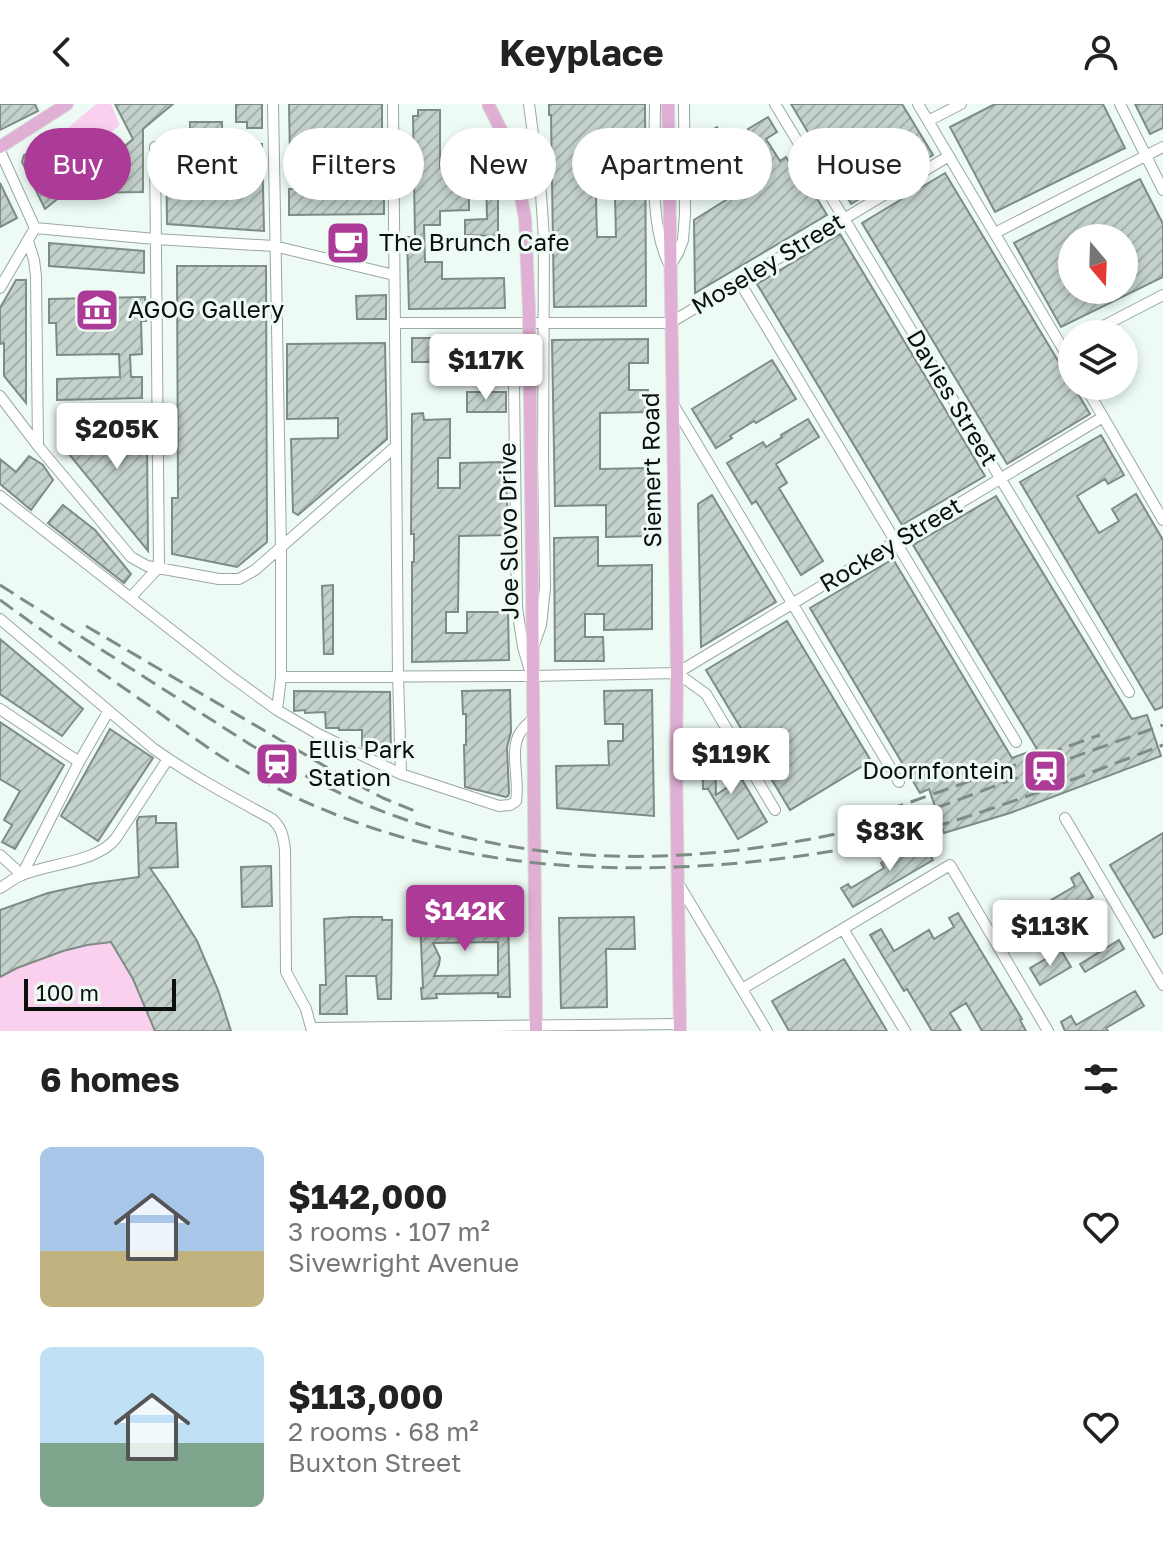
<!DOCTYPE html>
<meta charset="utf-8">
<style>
:root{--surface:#fff;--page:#f6f6f6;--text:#222;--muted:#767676;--accent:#ab3b97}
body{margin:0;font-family:"Golos Text",sans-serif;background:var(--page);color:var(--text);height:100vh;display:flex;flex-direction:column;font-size:30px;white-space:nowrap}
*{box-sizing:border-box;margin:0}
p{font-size:26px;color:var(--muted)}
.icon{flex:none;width:44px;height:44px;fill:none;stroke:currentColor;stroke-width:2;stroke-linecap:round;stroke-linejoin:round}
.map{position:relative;height:927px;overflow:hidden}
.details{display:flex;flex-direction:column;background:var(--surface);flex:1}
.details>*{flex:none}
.guide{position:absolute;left:24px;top:24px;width:1116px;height:72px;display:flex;gap:16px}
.needle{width:52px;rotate:161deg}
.buttons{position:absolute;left:1058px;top:120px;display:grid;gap:16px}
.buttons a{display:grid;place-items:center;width:80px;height:80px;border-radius:50%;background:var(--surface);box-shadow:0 4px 12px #0003;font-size:40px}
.scale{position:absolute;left:24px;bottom:20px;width:152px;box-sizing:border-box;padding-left:8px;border:4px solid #0b100d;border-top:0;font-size:22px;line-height:28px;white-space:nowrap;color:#0b100d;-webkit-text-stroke:6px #edfbf4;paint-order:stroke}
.price{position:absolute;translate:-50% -68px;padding:0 18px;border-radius:8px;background:#fff;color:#222;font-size:26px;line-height:52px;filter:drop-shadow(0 2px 4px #0008)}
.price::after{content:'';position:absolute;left:50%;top:48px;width:24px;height:18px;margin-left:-12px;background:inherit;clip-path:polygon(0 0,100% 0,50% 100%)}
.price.selected{background:var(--accent);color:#fff}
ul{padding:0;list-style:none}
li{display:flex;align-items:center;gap:24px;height:200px;padding:0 40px}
li span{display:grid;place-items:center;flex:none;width:224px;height:160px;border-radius:12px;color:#555}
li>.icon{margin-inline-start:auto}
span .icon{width:96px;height:96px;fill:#fffc;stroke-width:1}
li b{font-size:34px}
h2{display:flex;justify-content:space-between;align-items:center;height:96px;padding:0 40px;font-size:34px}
.pill{padding:0 28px;border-radius:36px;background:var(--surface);box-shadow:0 4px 12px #0003;font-size:28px;line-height:72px}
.pill.selected{background:var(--accent);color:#fff}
header{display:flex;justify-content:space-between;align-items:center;height:104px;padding:0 40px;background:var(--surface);font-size:36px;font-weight:700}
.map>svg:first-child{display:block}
</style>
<header><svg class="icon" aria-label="back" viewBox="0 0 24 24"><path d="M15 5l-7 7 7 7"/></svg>Keyplace<svg class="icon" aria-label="person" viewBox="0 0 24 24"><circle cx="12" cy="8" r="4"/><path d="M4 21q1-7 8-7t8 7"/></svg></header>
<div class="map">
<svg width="1163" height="927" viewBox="0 0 1163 927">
<defs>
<pattern id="building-hatch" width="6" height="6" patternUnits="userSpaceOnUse" patternTransform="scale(2)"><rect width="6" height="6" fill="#c4d2cb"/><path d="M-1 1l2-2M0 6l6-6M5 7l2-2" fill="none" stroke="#a7b3ad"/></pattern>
</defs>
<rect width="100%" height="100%" fill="#edfbf4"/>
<path fill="#fad0ef" d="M96,0h15l9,21 -48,40 -14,-29z
M155,772c35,48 60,98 76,155h-231v-121c49,-21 102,-29 155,-34z"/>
<path fill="url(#building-hatch)" stroke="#7f8b85" stroke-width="2" fill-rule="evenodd" d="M0,0h35l3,7 -38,19z
M115,0h58l-30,25v63l-64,1 -4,-5 58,-49z
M236,0h26v24h-15v-6h-11z
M289,0h93v51l-92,2z
M549,0h96l1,202 -92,1 -3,-192h-2zM596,93h19l1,40h-19z
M791,0h111l31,51 -82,49z
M995,0h108l22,44 -130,64 -45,-85z
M1135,0h28v24l-13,6z
M418,6h22v58h29v42l-29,1v14h-16l1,37h17v17l62,-1 1,30 -96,1 -2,-72h8l-2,-121h5z
M768,13l9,15 -11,7 14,22 6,-4 12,20 4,-3 25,41 -132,78 -1,-73 35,-22 -18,-28 -18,13 -1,-41 25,-15 21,35 21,-13 -11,-20z
M190,18h32v22h40l2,87 -97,-7 -1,-79 24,-1z
M51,38l4,1 21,41 -31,25 -23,-47 2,-7z
M498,58v74l-33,-1v-15l22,-1 -1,-56z
M945,69l145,241 -83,50 -145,-241z
M1140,75l23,45v53l-102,50 -47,-84zM1072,134h52v52h-52z
M0,79l17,35 -17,9z
M384,84v26l-95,1v-26z
M840,130l145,242 -83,49 -145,-241z
M49,139l95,8v22l-95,-7z
M177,162h89l1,276 -30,25 -65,-13v-56h6z
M16,176h10v123l-22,-27v-33l-4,1v-36z
M386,191v24h-29l-1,-23z
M145,193l1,24h-5l1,33 -12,1 1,22h11v21l-85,2v-21l63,-2 -1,-23 -62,1 -1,-32h-7v-24z
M412,234h48v19h-27v5h-21z
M648,235v24h-19v27h19v22l-48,1v56l48,-1 1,68 -43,1v-32l-51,1 -3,-166z
M385,239l2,96 -89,76 -5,-3 -2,-73 47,-1v-20l-51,1v-75z
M772,256l24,39 -40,24 -2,-2 -24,15 2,2 -16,10 -24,-39z
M467,288h39v20h-39z
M423,309l1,7 26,-1v39h-12v30h22v-25l46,-1 2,73 -49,1 -1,76h-12v21h21v-21h41l1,48 -97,2v-100h2v-28h-3l1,-120z
M808,315l11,18 -43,27 11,19 -8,5 44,73 -22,14 -45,-74 -4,3 -25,-41 36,-21 3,5 16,-10 -1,-2z
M85,319h52v19h10l1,109 -88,-108h25z
M1101,331l23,40 -16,9 -3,-5 -28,17 22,37 20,-12 -7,-12 24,-15 27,46v167l-8,3 -135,-228z
M29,352l14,9 10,15 -22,30 -31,-26v-25l16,13z
M712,391l64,107 -75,45 -3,-143z
M996,392l136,223 15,-4 14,41 -151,57 -66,20 -15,-44 -9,4 -110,-185 83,-49 119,199 25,-9 -124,-204z
M63,401l32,25 36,44 -7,9 -76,-60z
M598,433v29l54,-1v64l-48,1v-16h-19v23h18l1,24h-49l-1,-123z
M333,481v69h-9l-2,-68z
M787,517l84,140 -81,49 -84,-140z
M0,535l83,70 -21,27 -62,-42z
M510,586l1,42 -4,15 2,46 -1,3 -2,1 -41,-10 -1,-42h2v-31h-3l-1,-23z
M652,586l2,126 -97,-8 -1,-42 53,-1 -1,-24h15v-17h-18l-1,-33z
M294,587l96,1 1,68 -29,-14v-16h-23v-2h-13l-1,-16 -20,1v-3l-11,1z
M0,618l64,43 -49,84 -13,-7 10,-17 -8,-5 16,-29 -20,-12z
M110,625l43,29 -55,83 -37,-25z
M702,634h13l1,57 25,-17 26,44 -29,17 -30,-50h-5z
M156,712v7h20l2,44 -28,1 18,26 29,47 21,49 13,41h-76l-22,-52 -22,-37 -24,3 -24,6 -46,17 -17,9v-67l48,-17 41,-9 50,-7 -2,-56 2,-4z
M1163,729v100l-9,5 -44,-73z
M920,735l13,21 -80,47 -12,-19 7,-4 3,4 33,-20 -3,-5z
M271,762l1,40 -30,1 -1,-40z
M1079,769l14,24 -59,33 3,4 -21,13 -12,-19 21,-13 2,3 15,-10 -1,-2 34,-20 -4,-8z
M499,805v13h9l2,75h-12v-4l-62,1 1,4 -15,1 -1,-11h2l-3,-68h13v-10zM498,838v33l-64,1 5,-11 1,-7 -7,-15z
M958,809l64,106 -2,1 6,11h-44l-16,-28 -16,10 11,18h-29l-25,-42 -3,2 -34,-56 11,-6 13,22 35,-21 5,9 20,-12 -5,-9z
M351,813h31v3h10l-1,79h-13l-2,-23h-30l1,38h-27v-29h6l-2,-66z
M634,813l1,32h-29l1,58 -46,1 -2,-90z
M1119,836l5,9 -39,23 -5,-8z
M1061,846l10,17 -31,18 -10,-17z
M844,855l43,72h-98l-17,-30z
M1135,887l9,15 -38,22 2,3h-43l-4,-9 10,-6 5,9z"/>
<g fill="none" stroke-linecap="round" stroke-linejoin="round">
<g stroke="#9ca8a2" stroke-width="12">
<path id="minor" d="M273,0l8,444v129l-4,33
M393,0l5,572 3,98
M529,0l12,90 3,45 -1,218 2,131 -4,37 -6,17
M655,0c0,46 -7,119 14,160
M775,0l354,588
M918,0l154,260
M1120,0l43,86
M928,17l33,-17
M0,47l35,77
M35,124l120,11 119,7 120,29
M995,129l168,-86
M28,137l6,19 2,16 2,169
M670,162l8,-13 5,-13 2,-26 -1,-110
M739,177l277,461
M0,184l35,-60
M396,219h274l279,-167
M1088,230l75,-39
M530,252l-13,21 -3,10 3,221 6,39 8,27
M1085,282l78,134
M0,292l38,50 93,111 16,9 72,13h20l16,-9 141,-124
M673,300l226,378
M0,392l229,179 48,35 41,24 83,40 98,32 11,-1 6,-4c4,-20 -7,-52 4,-68 3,-6 10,-11 14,-15
M131,493l28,-30 -4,-420
M0,515l154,130c38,27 78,48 118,70 10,9 11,17 13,30l1,123 20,37 6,22
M677,569l29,21 69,116
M281,573l251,-1 145,-3 426,-256
M0,605l79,53
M1065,714l98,167
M0,751l22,20
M22,771l57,-113 29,-50
M678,779l89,148
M0,784c7,-4 14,-10 22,-13 27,-12 75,-12 94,-37l52,-79
M843,825l62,102
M742,885l208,-124 98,166
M312,924l368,-4"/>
</g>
<g stroke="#d8d9d8" stroke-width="14">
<path id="major" d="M668,0l9,569 -1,88 4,270
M0,43l67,-43
M532,469l4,458"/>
</g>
<use href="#minor" stroke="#fff" stroke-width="10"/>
<use href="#major" stroke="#dfafd4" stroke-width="12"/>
<path stroke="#818b86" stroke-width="3" stroke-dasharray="16 8" stroke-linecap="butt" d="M0,481l251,160c48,28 95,54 147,72 171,62 360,44 531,-7 25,-8 50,-18 74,-27 54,-20 107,-39 160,-58
M0,496c51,37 102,73 154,109 34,25 68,50 105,70 150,80 302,98 469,85 58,-5 117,-13 174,-28 89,-24 175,-58 261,-91
M86,522l259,152 38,20 34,14
M888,706l212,-75"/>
<g stroke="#d8d9d8" stroke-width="14" stroke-linecap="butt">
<path id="major-bridge" d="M488,0l21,42 7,25 9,47 4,92 3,263"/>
</g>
<use href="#major-bridge" stroke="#dfafd4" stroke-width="12"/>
</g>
<defs>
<g id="cafe-square" transform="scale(2.3)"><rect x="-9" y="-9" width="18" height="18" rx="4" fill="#ab3b97" stroke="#edfbf4"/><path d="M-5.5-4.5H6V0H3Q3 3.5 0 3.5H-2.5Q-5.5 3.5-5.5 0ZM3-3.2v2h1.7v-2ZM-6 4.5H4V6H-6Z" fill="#fff"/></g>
<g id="museum-square" transform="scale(2.3)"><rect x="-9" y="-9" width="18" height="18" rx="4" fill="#ab3b97" stroke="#edfbf4"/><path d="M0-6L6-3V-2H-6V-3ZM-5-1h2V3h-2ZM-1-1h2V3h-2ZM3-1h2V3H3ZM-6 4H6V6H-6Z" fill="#fff"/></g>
<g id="station-square" transform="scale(2.3)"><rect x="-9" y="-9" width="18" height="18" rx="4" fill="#ab3b97" stroke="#edfbf4"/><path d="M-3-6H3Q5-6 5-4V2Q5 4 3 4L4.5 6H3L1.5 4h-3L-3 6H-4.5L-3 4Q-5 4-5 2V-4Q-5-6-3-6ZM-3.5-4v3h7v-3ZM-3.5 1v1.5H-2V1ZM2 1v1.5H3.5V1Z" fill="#fff"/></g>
</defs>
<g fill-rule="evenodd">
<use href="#cafe-square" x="348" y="139"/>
<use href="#museum-square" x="97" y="206"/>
<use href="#station-square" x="277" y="660"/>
<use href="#station-square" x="1045" y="667"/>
</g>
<g text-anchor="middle" stroke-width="6" stroke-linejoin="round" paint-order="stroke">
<g font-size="24" fill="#0b100d" stroke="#edfbf4" text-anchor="start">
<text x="379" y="147">The Brunch Cafe</text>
<text x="128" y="214">AGOG Gallery</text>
<text x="308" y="654">Ellis Park<tspan x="308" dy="28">Station</tspan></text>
<text x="1014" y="675" text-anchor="end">Doornfontein</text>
</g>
<g font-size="24" fill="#0b100d" stroke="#edfbf4">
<text transform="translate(768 160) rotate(-31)" y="8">Moseley Street</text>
<text transform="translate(952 294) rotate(59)" y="8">Davies Street</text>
<text transform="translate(652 366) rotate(-91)" y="8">Siemert Road</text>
<text transform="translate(509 427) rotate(-91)" y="8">Joe Slovo Drive</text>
<text transform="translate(891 441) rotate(-31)" y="8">Rockey Street</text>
</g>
</g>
</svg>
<div class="buttons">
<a><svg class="needle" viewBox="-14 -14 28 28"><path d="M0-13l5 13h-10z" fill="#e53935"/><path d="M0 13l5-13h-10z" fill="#767676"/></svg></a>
<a><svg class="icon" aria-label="layers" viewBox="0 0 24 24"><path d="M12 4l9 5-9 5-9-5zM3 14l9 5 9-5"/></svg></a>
</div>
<div class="scale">100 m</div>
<b class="price" style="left:486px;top:298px">$117K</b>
<b class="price" style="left:117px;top:367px">$205K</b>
<b class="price" style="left:731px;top:692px">$119K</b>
<b class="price" style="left:890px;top:769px">$83K</b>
<b class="price selected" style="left:465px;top:849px">$142K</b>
<b class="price" style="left:1050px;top:864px">$113K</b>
<div class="guide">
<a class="pill selected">Buy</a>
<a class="pill">Rent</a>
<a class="pill">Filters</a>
<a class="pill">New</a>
<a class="pill">Apartment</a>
<a class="pill">House</a>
</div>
</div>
<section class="details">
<h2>6 homes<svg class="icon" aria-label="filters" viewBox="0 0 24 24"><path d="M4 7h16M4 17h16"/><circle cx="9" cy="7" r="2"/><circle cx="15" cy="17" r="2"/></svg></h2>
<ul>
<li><span style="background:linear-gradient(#a9c7e8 65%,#c2b280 0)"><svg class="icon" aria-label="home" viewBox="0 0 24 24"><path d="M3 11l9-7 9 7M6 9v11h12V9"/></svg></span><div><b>$142,000</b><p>3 rooms · 107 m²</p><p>Sivewright Avenue</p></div><svg class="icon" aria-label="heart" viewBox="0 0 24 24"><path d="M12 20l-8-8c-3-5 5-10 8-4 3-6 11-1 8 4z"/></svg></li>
<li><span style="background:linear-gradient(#bfe0f5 60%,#7fa58c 0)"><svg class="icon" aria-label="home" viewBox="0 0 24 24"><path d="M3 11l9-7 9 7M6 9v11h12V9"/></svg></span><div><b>$113,000</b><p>2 rooms · 68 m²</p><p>Buxton Street</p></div><svg class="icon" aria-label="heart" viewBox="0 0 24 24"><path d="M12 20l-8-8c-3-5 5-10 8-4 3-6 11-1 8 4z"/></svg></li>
</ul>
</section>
